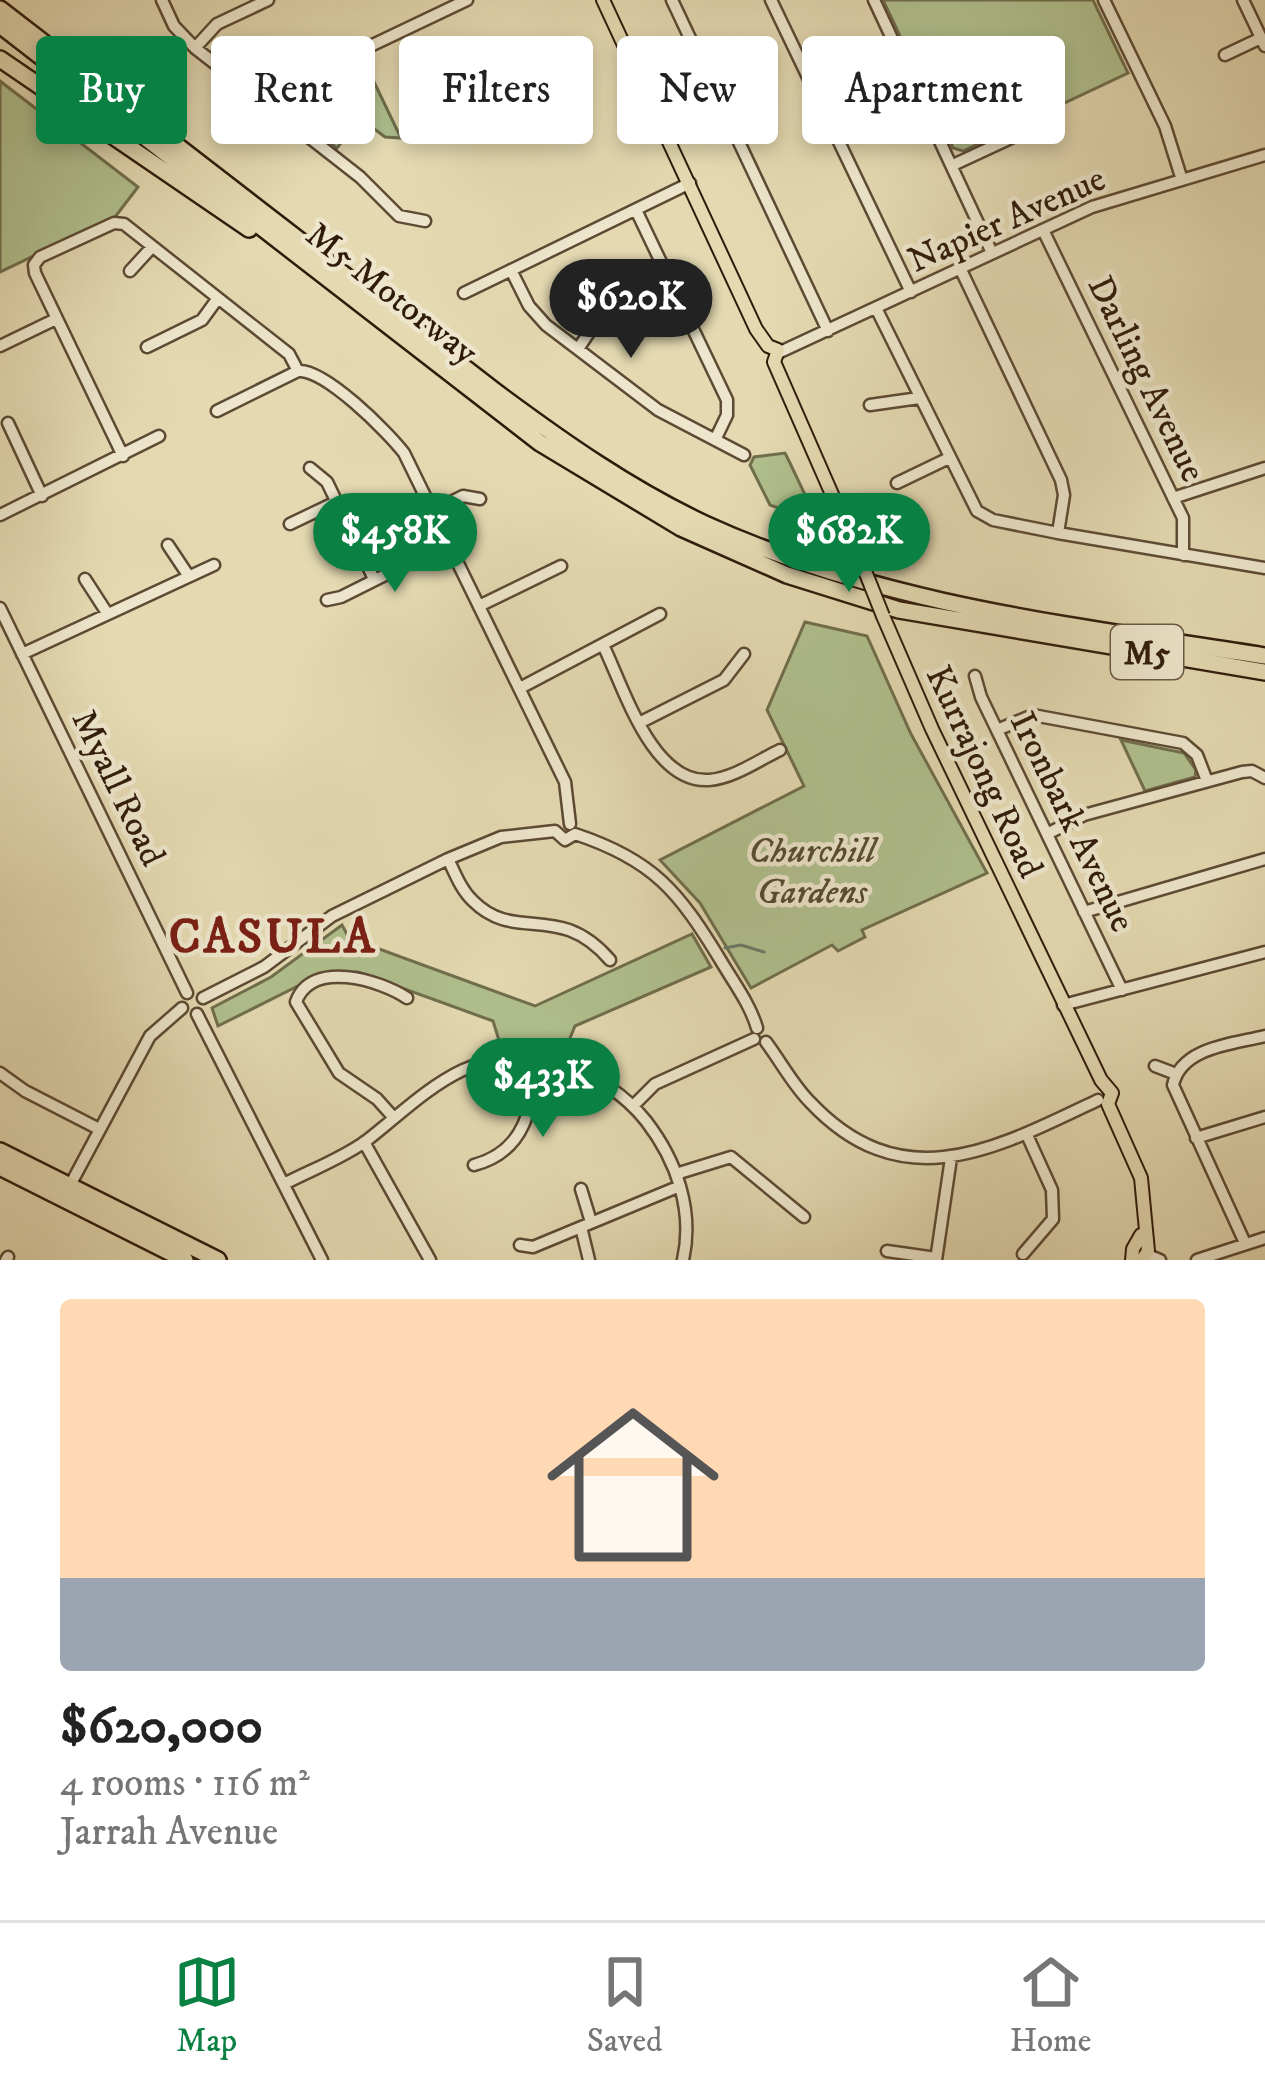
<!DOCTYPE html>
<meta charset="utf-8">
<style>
:root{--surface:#fff;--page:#f6f6f6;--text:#222;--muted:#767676;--line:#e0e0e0;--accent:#0b8043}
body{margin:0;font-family:"IM FELL DW Pica",serif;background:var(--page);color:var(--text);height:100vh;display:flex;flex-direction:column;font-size:45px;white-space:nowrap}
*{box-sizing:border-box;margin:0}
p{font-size:39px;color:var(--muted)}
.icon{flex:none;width:66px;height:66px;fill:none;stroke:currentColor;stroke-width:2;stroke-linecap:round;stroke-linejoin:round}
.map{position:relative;height:1260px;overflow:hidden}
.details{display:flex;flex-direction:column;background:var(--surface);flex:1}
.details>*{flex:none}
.guide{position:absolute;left:36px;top:36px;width:1194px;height:108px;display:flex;gap:24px}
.price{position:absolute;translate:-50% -102px;padding:0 27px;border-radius:42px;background:var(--accent);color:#fff;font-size:39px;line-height:78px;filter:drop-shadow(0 3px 6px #0008)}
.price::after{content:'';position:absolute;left:50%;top:72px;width:36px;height:27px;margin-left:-18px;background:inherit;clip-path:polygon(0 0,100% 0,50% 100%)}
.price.current{background:#222;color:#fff}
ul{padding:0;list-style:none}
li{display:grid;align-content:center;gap:24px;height:636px;padding:0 60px}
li+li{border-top:3px solid var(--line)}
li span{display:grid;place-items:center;height:372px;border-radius:12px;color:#555}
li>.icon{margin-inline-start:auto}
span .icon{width:216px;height:216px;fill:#fffc;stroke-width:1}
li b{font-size:51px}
.tag{padding:0 42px;border-radius:12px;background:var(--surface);box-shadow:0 6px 18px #0003;font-size:42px;line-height:108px}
.tag.current{background:var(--accent);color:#fff}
.tab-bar{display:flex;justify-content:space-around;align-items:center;height:168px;border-top:3px solid var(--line);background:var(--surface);font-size:33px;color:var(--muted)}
.tab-bar a{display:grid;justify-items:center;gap:6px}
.tab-bar .current{color:var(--accent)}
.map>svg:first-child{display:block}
</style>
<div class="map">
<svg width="1265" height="1260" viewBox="0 0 1265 1260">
<rect width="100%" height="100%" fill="#e4d9b1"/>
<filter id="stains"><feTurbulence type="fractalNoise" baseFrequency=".00167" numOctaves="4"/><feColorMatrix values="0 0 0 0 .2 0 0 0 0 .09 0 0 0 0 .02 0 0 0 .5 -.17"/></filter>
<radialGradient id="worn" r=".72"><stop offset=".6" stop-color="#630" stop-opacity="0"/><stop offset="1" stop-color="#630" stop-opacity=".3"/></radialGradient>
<path fill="#b0c08e" stroke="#706e4c" stroke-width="3" d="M883,0h210l35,73 -165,78 -10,-3z
M363,59l38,79 -16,-1 -25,-19 -23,30 -10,-8 22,-29 -3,-6 13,-6 -15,-31z
M0,81l138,106 -23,30 -115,55z
M785,453l4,8 29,61 -48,-17 -20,-40 4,-8z
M805,622l62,14 44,98 76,139 -125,57 3,7 -27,14 -6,-6 -81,43 -51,-85 -40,-43 144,-74 -37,-76z
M1121,740l63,13 12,17 -1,7 -50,14z
M342,925l7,13 186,68 157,-72 19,33 -136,59 -12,29 -61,-5 -9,-29 -135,-49 -38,3 -102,51 -6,-18 59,-31z"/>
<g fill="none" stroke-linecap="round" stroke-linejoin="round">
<path stroke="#6d7a69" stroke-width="3" d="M725,948l16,-3 23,7"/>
<g stroke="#5d4a34" stroke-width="15">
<path id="minor" d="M162,0l12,26 21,22 165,129 39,39 26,5
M672,0l156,331
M771,0l140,292
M874,0l118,253
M1104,0l61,126 17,54
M1243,0l22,46
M195,48l22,-24 51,-24
M1225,55l36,-17
M280,114l40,-44 147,-70
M953,165l88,-41
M636,210l91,190v15l-12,25
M1043,230l140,288v37
M511,270l18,36 17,19 112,85 86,45
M961,270l100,210 3,15 -6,38
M130,271l22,-24
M464,293l226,-110
M876,308l101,203 16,9 65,13 207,35
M0,346l56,-27
M147,347l55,-27 16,-22
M578,349l18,-27
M778,353l314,-146 173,-52
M298,371c26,-3 90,61 106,82l161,329 5,42
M870,405l49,-7
M217,411l81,-40
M8,423l34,73
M123,456l-88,-183 -1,-8 6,-8 74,-34 10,1 165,130 9,17
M310,468l17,14 47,97
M897,483l52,-25
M1173,498l92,-30
M433,511l30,-15 17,3
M0,515l159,-79
M290,524l46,-22
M168,545l20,30
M85,579l22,34
M327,600l14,-3 108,-54
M479,606l82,-40
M0,608l187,385
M603,645c21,43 49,139 106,135 25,-2 50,-20 71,-30
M22,654l192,-89
M975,676l6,21 141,293
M520,688l140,-74
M641,722l83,-42 20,-26
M997,730l36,-15 150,28 14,12 10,26
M1047,834l37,-19 158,-43 10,-1 13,7
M448,859c7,14 13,31 25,42 43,43 85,-1 137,59
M1084,912l181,-53
M203,998l61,-31 68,-51 116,-57 53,-22 54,-6 10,9 10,-6c79,26 104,58 146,127 13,22 29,43 36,67
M1063,1005l202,-53
M197,1014l125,246
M766,1042c15,20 27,43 44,60 93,99 187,46 288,-2
M1155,1066l21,8
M0,1073l25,18 74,38
M633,1106l22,-22 99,-45
M394,1118l-17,-19 -38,-26 -43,-71c15,-43 84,-22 111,-4
M1196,1138l69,-21
M364,1142l66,118
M474,1165c52,-14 59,-58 61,-105
M676,1174l55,-17 73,60
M284,1184c27,-14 57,-25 82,-43 31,-24 61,-54 97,-71 63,-28 142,-1 183,51 31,40 48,90 37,139
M581,1189l10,33
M67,1191l83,-155 32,-28
M581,1227l8,33
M1245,1243l-72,-158c8,-38 60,-41 92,-49
M520,1245l13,2 147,-61
M887,1251l49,7
M1023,1254l30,-35 -1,-29 -25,-55
M1148,1255l12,5
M6,1260l2,-3
M936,1260l15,-102
M1197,1260l68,-22"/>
</g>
<g stroke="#301b0b" stroke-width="16">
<path id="major" d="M603,0l153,329 12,17 10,4 -4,12
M774,362l85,194
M883,616l49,113 169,351 11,13 -4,11
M1108,1104l33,74 7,73 -6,9
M1132,1260l1,-11 8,-14"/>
</g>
<g stroke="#301b0b" stroke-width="20">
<path id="highway" d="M0,9l496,383c66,49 134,97 209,132 177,81 370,102 560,132
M0,25l540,418 141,85 106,47 112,35 366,62
M0,59l249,170
M0,1151l218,109
M0,1167l185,93"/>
</g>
<use href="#minor" stroke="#ede6cc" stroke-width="10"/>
<use href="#major" stroke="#e4d9b1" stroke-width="12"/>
<use href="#highway" stroke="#e4d9b1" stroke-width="15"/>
<g stroke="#301b0b" stroke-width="16" stroke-linecap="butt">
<path id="major-bridge" d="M859,556l24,60"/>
</g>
<use href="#major-bridge" stroke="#e4d9b1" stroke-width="12"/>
</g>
<g text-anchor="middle" stroke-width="9" stroke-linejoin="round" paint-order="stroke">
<rect fill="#ede6cc" stroke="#695845" stroke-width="3" x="1111" y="625" width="72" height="54" rx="9"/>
<g font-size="33" font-weight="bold" fill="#301b0b">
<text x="1147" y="664">M5</text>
</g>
<g font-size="36" fill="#301b0b" stroke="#ede6cc">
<text transform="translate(1006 218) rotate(-24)" y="13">Napier Avenue</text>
<text transform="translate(393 292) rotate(38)" y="13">M5 Motorway</text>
<text transform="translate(1148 378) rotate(64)" y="13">Darling Avenue</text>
<text transform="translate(986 771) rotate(65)" y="13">Kurrajong Road</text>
<text transform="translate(120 787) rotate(64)" y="13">Myall Road</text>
<text transform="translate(1074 821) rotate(64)" y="13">Ironbark Avenue</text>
</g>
<g font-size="36" font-style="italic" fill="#564d32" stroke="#ede6cc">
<text x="812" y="862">Churchill<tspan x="812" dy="41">Gardens</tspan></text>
</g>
<g font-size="48" font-weight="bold" letter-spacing="3" fill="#7a1f14" stroke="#ede6cc">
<text x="273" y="952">CASULA</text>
</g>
</g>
<rect width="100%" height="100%" filter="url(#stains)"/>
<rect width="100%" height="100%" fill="url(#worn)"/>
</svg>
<b class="price current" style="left:631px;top:361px">$620K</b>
<b class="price" style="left:395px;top:595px">$458K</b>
<b class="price" style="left:849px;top:595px">$682K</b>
<b class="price" style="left:543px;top:1140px">$433K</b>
<div class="guide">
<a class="tag current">Buy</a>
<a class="tag">Rent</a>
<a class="tag">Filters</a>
<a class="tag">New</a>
<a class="tag">Apartment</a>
</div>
</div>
<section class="details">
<ul>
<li><span style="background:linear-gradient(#ffd9b3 75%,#9aa5b1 0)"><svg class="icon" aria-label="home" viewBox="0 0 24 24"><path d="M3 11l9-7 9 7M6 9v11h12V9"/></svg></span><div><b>$620,000</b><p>4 rooms · 116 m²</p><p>Jarrah Avenue</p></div></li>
</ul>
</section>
<nav class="tab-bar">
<a class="current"><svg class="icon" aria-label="map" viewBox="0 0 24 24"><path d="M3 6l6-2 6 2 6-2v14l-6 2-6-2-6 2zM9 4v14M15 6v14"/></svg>Map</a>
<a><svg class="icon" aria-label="saved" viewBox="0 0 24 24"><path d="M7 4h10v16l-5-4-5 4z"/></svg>Saved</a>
<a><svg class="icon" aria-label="home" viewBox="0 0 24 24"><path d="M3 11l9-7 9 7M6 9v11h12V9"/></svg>Home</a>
</nav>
